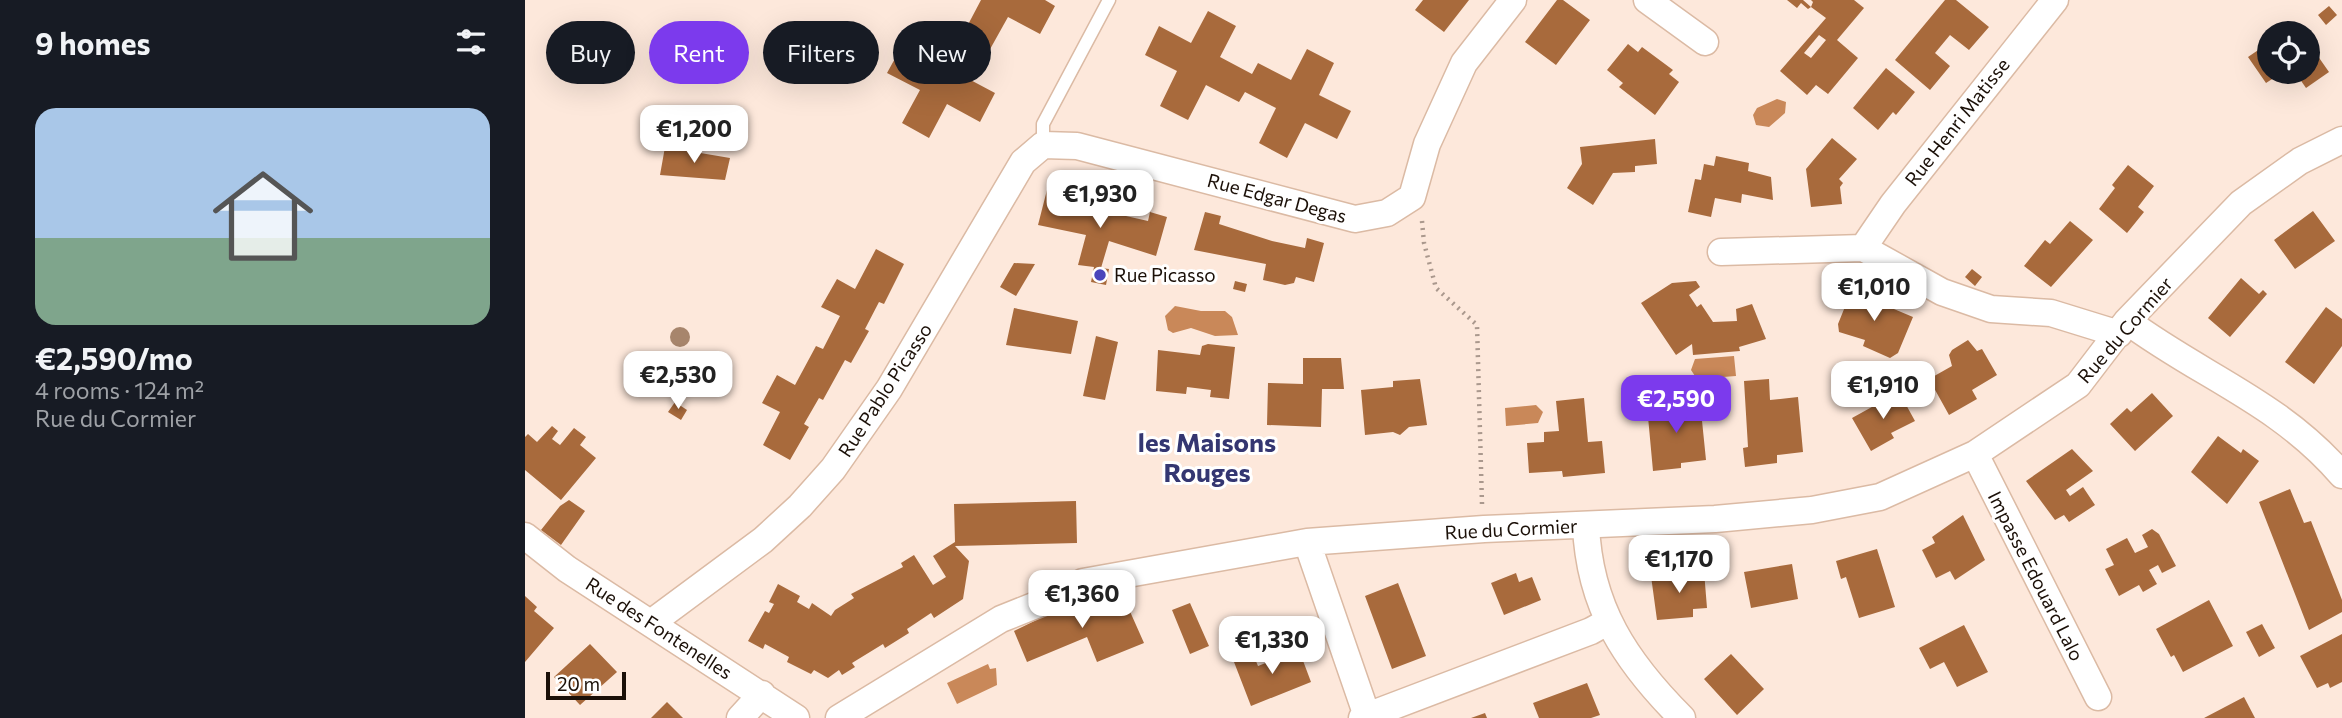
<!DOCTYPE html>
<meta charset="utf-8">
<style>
:root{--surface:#171b24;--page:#242831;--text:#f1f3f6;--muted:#9ea1a6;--line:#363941;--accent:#7c3aed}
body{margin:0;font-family:Commissioner,sans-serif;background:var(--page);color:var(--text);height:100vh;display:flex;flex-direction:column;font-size:26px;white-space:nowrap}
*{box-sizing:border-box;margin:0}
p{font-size:23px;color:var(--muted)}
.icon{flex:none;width:38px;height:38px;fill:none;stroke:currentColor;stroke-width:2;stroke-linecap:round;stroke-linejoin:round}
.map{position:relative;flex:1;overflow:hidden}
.details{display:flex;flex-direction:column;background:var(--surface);width:525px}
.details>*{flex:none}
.hud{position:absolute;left:21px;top:21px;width:665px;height:63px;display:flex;gap:14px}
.tools{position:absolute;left:1732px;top:21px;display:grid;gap:14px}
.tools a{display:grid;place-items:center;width:63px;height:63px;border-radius:50%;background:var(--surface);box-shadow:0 7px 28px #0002;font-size:35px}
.scale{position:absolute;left:21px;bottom:18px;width:80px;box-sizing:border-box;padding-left:7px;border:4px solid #1b1008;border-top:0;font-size:19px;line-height:24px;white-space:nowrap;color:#1b1008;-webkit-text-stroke:5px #fff;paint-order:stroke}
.price{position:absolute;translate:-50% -60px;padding:0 16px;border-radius:14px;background:#fff;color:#222;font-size:23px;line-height:46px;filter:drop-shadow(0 2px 4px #0008)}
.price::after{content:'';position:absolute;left:50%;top:42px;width:21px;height:16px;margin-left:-10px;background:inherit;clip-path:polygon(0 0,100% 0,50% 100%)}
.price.active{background:var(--accent);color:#fff}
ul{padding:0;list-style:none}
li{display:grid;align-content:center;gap:14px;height:371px;padding:0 35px}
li+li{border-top:2px solid var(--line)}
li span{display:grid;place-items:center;height:217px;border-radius:21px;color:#555}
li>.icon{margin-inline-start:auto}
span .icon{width:126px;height:126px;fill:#fffc;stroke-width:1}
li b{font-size:30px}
h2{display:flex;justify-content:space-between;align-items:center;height:84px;padding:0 35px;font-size:30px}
.tag{padding:0 24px;border-radius:32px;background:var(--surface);box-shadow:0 7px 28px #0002;font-size:24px;line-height:63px}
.tag.active{background:var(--accent);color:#fff}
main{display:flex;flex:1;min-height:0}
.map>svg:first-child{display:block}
</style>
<main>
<section class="details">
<h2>9 homes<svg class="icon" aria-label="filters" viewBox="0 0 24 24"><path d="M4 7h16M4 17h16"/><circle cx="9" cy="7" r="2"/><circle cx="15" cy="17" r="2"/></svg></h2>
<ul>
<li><span style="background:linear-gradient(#a9c7e8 60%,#7fa58c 0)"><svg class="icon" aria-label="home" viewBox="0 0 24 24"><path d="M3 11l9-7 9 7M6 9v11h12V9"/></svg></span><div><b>€2,590/mo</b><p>4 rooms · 124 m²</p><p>Rue du Cormier</p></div></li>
</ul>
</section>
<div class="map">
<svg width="1817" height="718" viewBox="0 0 1817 718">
<rect width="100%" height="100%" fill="#fde8db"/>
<path fill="#c98859" d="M1252,99l9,3 -1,11 -16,14 -13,-2 -3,-10 4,-7z
M650,306l26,5h24l7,6 6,18 -23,1 -24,-8 -18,5 -5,-3 -3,-14z
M1209,356l2,20 -39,3 -6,-9 4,-11z
M1011,405l7,7 -5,11 -32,3 -1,-18z
M463,664l2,5 6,-1 1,17 -40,19 -10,-21z"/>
<path fill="#a86a3c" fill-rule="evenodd" d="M456,0h64l10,6 -15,28 -32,-17 -19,34 -10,-6 -16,31 32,17 -15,29 -33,-18 -18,34 -27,-15 18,-33 -33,-17 16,-29 32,17 16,-31 11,6z
M898,0h46l-25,32 -29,-22z
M1032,0h6l27,20 -34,45 -31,-23z
M1262,0h16l8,7 2,-5 -2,-2h43l10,8 -27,32 21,18 -30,36 -12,-9 -9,10 -27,-24 46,-53 -15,-11 -3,2 -7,-6 -4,5zM1294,35l7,5 -15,18 -7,-5z
M1420,0h11l33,27 -20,23 -19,-15 -15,18 15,13 -20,24 -35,-30z
M1804,6l8,9 -11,10 -8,-10z
M683,11l28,15 -16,31 32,17 6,-11 33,17 16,-31 27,14 -15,32 32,16 -14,28 -32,-16 -18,35 -28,-15 17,-35 -31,-16 -6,10 -33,-17 -18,35 -28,-14 17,-35 -32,-16 14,-29 32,17z
M1770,23l7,10h-21z
M1745,42v30h13l-17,11 -18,-26z
M1783,42l21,30 -23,16 -11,-16h13z
M1103,44l10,8 4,-5 27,20 4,3 -4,4 10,8 -24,33 -36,-28 4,-4 -16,-13z
M1361,68l29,24 -19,23 -3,-3 -15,18 -25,-22z
M1307,138l25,21 -18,20 4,4 -3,4 2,17 -31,3 -5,-38z
M1130,139l2,25 -22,2v6l-22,1 -20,32 -26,-17 15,-24 -2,-17z
M140,147l65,11 -5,22 -65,-5z
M1191,156l33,7 -1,8 23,6 2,23 -31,-6 -1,9 -26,-5 -4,19 -23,-5 7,-33 6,1 3,-16 10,2z
M1603,165l26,21 -16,21 6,5 -17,21 -28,-24 16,-21 -3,-3z
M523,186l16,4 -2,8 42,13 44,10 2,-9 17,5 -11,39 -47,-15 -8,27 8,1 -3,16 -15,-3 3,-15 -16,-2 8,-30 -48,-10z
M1788,211l22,30 -40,28 -21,-29z
M680,212l16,4 -2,8 53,17 33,7 2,-10 17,5 -10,39 -18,-5 -2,6 -9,2 -22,-5 3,-16 -72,-14z
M1545,221l23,19 -42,47 -27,-21 21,-26 5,4z
M351,249l28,15 -20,40 -5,-2 -14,27 4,2 -18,32 -6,-3 -22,40 -4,-2 -15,26 5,3 -19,33 -27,-15 17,-33 -18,-9 15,-28 18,10 21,-39 7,3 17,-33 -19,-9 16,-28 18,10z
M489,263l21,1 -19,32 -16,-9z
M1447,269l10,8 -7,9 -10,-9z
M1716,278l18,16 4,-4 4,4 -37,43 -22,-19z
M710,281l12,3 -2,8 -12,-3z
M1171,281l4,6 -11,8 8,12 4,-3 12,18 24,-1 -1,-12 16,-5 14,35 -27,8 1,4 -47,4 -1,-11 -16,11 -35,-52 31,-20z
M1328,287l31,12 -2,5 31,13 -15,36 -8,5 -27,-12 2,-6 -26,-8 -1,-8z
M1801,307l16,12v27l-28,38 -29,-22z
M489,308l64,13 -7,33 -65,-9z
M571,336l22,6 -13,58 -22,-4z
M1443,340l9,11 5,-2 15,26 -25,15 5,9 -28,16 -20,-36 23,-13 -3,-11 3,-5z
M683,344l27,3 -6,52 -19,-2 1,-7 -24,-3 -1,7 -30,-3 2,-41 42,5 2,-9z
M778,358h38l3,31h-22l-1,38 -54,-2 1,-42 35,1z
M106,373l7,5 -7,8 -7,-6z
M895,379l7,46 -18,2 -9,8 -7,-3 -28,3 -4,-45 32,-3v-6z
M1244,379l1,21 28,-3 5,55 -26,3v8l-32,4 -2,-19 5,-1 -4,-66z
M1374,392l16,29 -24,12 3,5 -23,13 -19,-33z
M1627,393l21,23 -38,35 -25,-27 17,-16 4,4z
M1059,398l4,44 14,-1 3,32 -42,4 -1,-6 -33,2 -2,-30 17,-1v-10l15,-1 -3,-30z
M1175,401l6,59 -25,3v5l-28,3 -6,-65z
M150,402l12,8 -6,10 -13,-8z
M27,426l6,5 -6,8 8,6 14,-17 12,9 -6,8 16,13 -35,42 -36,-30v-33l3,-3 9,8z
M1693,436l23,17 2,-4 16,12 -32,43 -36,-32z
M1547,449l21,22 -27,19 4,6 13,-9 12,18 -26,17 -5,-7 -9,5 -29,-39z
M1765,489l14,34 7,-2 31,79v12l-33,18 -50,-128z
M44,500l16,11 -24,34 -20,-15 19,-24z
M551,501l1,42 -122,3 14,15 -6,38 -29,19 -3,-5 -24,16 2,4 -24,15 -2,-4 -31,19 3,4 -13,8 -3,-5 -11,8 -14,-8 -3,4 -24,-12 2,-5 -24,-13 -2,5 -15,-8 17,-30 4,2 5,-9 -5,-2 9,-18 22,12 -3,6 12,7 3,-6 19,13 4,-6 19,-12 -3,-4 52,-27 -2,-4 13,-8 19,30 13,-8 -13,-21 22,-14 -1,-38z
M1438,515l22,45 -30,20 -5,-9 -14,7 -14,-28 13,-7 -3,-6z
M1627,529l7,5 17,32 -14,7 -4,-8 -9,5 8,14 -14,8 -4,-7 -20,11 -14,-27 9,-4 -8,-16 21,-11 8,15 13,-6 -6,-12z
M1352,549l18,58 -36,11 -13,-41 -5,2 -5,-18z
M1267,564l6,35 -47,9 -7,-36z
M1179,571l3,37 -14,1v8l-36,3 -6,-44z
M991,573l3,9 13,-5 9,23 -37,15 -13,-32z
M873,583l28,73 -34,13 -27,-73z
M0,596l12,11 -3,4 20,17 -29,34z
M584,596l8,14 11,-3 16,36 -47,19 -10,-25 -60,25 -13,-31 55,-27z
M1684,600l24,46 -50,26 -9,-17 -3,2 -15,-28z
M665,603l19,43 -19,8 -18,-44z
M1737,624l13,24 -16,9 -13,-25z
M1439,625l24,47 -31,15 -13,-25 -14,7 -11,-21z
M1817,634v48l-12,6 -2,-5 -11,5 -17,-32z
M65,644l27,28 -37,33 -26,-28z
M774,650l12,32 -60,24 -17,-44 19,-8 5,12z
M1206,654l33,35 -27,26 -33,-36z
M1062,683l13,32 -9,3h-52l-6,-15z
M1719,697l11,21h-51z
M142,702l16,16h-32z
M960,713l2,5h-16z"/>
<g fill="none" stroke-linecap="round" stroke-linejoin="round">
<g stroke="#dbbaa4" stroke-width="15">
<path id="service" d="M518,145v-21l66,-124"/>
</g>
<g stroke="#dbbaa4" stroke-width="29">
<path id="minor" d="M1122,0l58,42
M1338,248l30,-44 162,-204
M1196,252l142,-4 79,44 49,17 60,4 68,21
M1602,321c74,55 152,81 215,154
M1450,454l123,243
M1061,525c3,82 40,137 96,193
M0,536l42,33 229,149
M782,542l60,174
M126,623l112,-83 37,-34 33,-37 56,-80 134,-227 20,-17 34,1 278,73 32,-6 25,-16 15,-53 37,-81 49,-63
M215,718l22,-24
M314,718l162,-99 55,-22 27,-15 224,-40 177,-13 231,-10 97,-9 68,-13 95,-43 103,-69 49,-64 114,-118 59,-42 42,-21
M837,718l229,-87 16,-9"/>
</g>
<path stroke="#aa988d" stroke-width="4.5" stroke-dasharray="2 5" stroke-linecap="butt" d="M897,221l2,22 12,45 41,37 5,179"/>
<use href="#service" stroke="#fff" stroke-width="12"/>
<use href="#minor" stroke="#fff" stroke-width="26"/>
</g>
<circle fill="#a7856c" cx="155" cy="337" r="10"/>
<circle fill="#4a45bb" stroke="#fff" stroke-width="2.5" cx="575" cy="275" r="7"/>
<g text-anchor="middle" stroke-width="6" stroke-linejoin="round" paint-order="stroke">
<g font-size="19" fill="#1b1008" stroke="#fff">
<text transform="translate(1432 122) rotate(-52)" y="7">Rue Henri Matisse</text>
<text transform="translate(752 198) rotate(15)" y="7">Rue Edgar Degas</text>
<text transform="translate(1600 330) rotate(-49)" y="7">Rue du Cormier</text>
<text transform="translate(360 390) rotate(-57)" y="7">Rue Pablo Picasso</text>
<text transform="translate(986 529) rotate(-3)" y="7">Rue du Cormier</text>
<text transform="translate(1511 576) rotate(63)" y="7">Impasse Edouard Lalo</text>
<text transform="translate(134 628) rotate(33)" y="7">Rue des Fontenelles</text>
</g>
<g font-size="19" fill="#1b1008" stroke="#fff" text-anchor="start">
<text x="589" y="282">Rue Picasso</text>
</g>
<g font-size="26" font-weight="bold" fill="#343671" stroke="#fff">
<text x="682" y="452">les Maisons<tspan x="682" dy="30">Rouges</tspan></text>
</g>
</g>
</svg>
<div class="tools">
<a><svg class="icon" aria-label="locate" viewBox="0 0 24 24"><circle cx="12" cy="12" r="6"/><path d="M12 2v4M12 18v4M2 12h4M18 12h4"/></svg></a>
</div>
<div class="scale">20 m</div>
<b class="price" style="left:169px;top:165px">€1,200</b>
<b class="price" style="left:575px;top:230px">€1,930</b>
<b class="price" style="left:1349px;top:323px">€1,010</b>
<b class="price" style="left:153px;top:411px">€2,530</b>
<b class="price" style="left:1358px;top:421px">€1,910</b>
<b class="price active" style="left:1151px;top:435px">€2,590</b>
<b class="price" style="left:1154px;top:595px">€1,170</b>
<b class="price" style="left:557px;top:630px">€1,360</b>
<b class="price" style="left:747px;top:676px">€1,330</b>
<div class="hud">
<a class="tag">Buy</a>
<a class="tag active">Rent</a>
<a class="tag">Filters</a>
<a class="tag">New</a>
</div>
</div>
</main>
